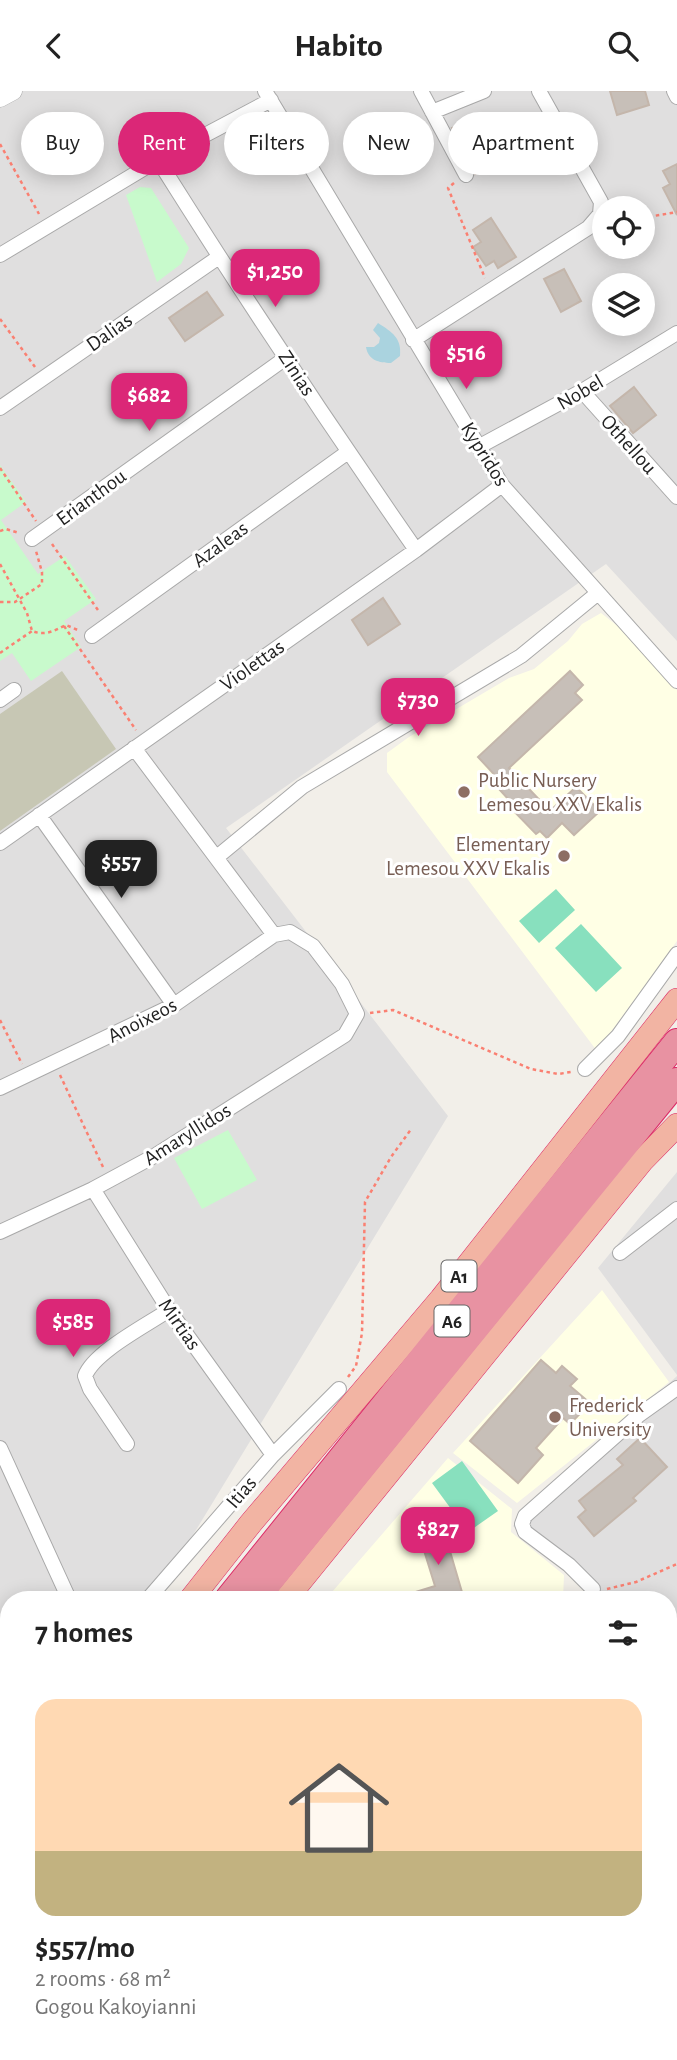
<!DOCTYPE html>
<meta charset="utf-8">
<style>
:root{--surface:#fff;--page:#f2f2f2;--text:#222;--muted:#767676;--accent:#db2777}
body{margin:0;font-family:"Alegreya Sans",sans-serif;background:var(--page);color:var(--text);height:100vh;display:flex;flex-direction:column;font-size:26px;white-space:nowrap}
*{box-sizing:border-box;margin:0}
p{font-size:23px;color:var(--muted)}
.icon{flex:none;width:38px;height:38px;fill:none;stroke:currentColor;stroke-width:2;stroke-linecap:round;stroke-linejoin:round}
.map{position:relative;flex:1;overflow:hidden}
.details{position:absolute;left:0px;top:1500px;width:677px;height:471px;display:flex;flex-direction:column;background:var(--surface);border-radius:28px 28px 0 0;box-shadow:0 4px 18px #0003}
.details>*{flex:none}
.hud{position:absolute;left:21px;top:21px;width:635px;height:63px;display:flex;gap:14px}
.buttons{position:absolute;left:592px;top:105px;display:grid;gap:14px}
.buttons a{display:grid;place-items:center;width:63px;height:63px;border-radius:50%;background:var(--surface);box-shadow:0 4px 18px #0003;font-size:35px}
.price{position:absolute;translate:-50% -60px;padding:0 16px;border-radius:14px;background:var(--accent);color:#fff;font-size:23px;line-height:46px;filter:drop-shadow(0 2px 4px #0008)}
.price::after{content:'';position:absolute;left:50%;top:42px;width:21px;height:16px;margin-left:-10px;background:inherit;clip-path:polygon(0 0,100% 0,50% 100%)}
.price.selected{background:#222;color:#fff}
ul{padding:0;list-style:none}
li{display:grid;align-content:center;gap:14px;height:371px;padding:0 35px}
li span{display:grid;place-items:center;height:217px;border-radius:21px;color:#555}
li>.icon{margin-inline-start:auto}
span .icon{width:126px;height:126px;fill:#fffc;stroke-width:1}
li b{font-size:30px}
h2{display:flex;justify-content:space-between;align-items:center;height:84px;padding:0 35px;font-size:30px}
.pill{padding:0 24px;border-radius:32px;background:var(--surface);box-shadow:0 4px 18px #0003;font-size:24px;line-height:63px}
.pill.selected{background:var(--accent);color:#fff}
header{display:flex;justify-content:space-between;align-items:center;height:91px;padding:0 35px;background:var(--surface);font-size:32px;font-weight:700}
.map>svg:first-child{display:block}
</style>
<header><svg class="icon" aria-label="back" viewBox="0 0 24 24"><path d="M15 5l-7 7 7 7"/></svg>Habito<svg class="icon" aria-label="search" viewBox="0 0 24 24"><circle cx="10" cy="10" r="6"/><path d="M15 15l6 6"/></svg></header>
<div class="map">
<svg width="677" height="1969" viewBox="0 0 677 1969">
<rect width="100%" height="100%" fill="#f2efe9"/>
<path fill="#e0dfdf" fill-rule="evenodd" d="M0,0h677v550l-71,-77 -380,264 222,288 -294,483h-145v42l-9,-19zM604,117h38v39h-38zM604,194h38v39h-38z
M677,1081v203l-79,-107z
M677,1285v684h-322l5,-7h308v-454h-67l-88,-73z"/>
<path fill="#ffffe5" d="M601,522l19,15 57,62v251l-80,110 -210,-279v-19l22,-16 100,-59 25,-9 34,-28 14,-17z
M602,1199l67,92 -152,121 -64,-50z
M448,1367l64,51 -1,23 53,43 -1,24h-237z"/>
<path fill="#d0d0d0" d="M289,1962h37l-5,7h-18l-13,-4z"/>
<path fill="#c7c7b4" d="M62,580l54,78 -116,82v-117z"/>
<path fill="#cdebb0" d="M3,1612l6,1v134l-9,11v-145z"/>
<path fill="#c8facc" d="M140,96l11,1 38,60 -8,16 -24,18 -31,-87z
M0,374l26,37 -25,18 37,54 27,-18 31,43 -32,22 17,26 -50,34 -19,-28 -12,8z
M228,1039l29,50 -55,29 -28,-51z
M677,1825v85l-9,-6 1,-67z
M9,1911v51h87l4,7h-100v-47z"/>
<path fill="#88e0be" d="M556,798l19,21 -36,33 -20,-22z
M581,833l41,44 -26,24 -41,-44z
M462,1370l36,50 -30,21 -36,-49z"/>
<path fill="#aad3df" d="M378,232c14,9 24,15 22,33l-9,7c-12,0 -23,-3 -25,-16h8l5,-4 1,-5 -7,-8z"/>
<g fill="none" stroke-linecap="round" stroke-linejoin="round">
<path stroke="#aad3df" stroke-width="26" d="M20,1962l3,7"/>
</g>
<path fill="#c7bfb8" stroke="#c4b6ab" stroke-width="2" d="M610,0h35l4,14 -32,10z
M487,23l7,19 -13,5 14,24 -20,12 -23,-46z
M677,73v51l-14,-27 7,-4 -7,-13z
M491,127l25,39 -18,11 -4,-7 -8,5 -13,-19 8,-5 -8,-12z
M564,178l17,32 -20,11 -17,-33z
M207,201l16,23 -38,26 -16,-23z
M634,296l22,28 -23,18 -23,-27z
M383,507l17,26 -32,21 -16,-25z
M570,580l13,14 -8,8 7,7 -73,68 41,43 26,-24 24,24 -26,24 -12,-12 -15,15 -7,-7 -4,3 -29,-30 3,-3 -10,-11 5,-4 -27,-29z
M541,1269l15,13 6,-7 15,13 -7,7 20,17 -20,21 -7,-6 -27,30 7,7 -25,28 -48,-42z
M640,1347l27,29 -34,31 3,3 -42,35 -16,-19 8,-7 -7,-9 44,-36 -6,-6z
M442,1433l22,75h-64l-1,-2 36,-11 -17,-55z"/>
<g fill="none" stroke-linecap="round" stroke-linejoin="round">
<g stroke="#a9a9a9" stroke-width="9">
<path id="service" d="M668,1701l9,26"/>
</g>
<g stroke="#a9a9a9" stroke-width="16">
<path id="minor" d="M265,0l237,394 175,196
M421,0l45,84
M674,0l3,6
M271,9l-113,60c83,132 169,262 258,390
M432,21l52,-21
M0,164l158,-95
M413,249l175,-112 12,-14 1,-12 -62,-111
M582,300l95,106
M0,317l219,-151
M480,355l102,-55 95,-58
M32,448l255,-182
M92,545l256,-184
M0,609l14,-10
M39,724l135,190
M0,752l416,-293 86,-65
M217,766l85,-70 219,-131 77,-63
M585,978l33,-33 59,-82
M0,997l174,-83 100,-70
M93,1098l76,121 104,145
M0,1141l93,-43 63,-34 189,-120 12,-21 -15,-30 -29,-38 -23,-14 -16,3 -140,-187
M620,1162l57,-44
M127,1353l-37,-55 -5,-13c9,-24 62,-51 84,-66
M0,1357l69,151
M593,1498l-24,-24 -44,-33 -3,-8 3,-8 114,-101 38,-27
M148,1508l125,-144 66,-66
M668,1639l9,-3
M668,1775l9,-3
M458,1962l9,7
M648,1962l8,7
M223,1969l10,-7
M335,1969l6,-7
M478,1969l6,-7"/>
</g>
<g stroke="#a9a9a9" stroke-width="19">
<path id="tertiary" d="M0,7l13,-7"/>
</g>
<g stroke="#a06b00" stroke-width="24">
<path id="primary" d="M0,1580l9,6
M0,1869l9,-8
M246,1962l7,7
M274,1962l6,7"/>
</g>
<g stroke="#dc2a67" stroke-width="24">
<path id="trunk" d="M191,1508l60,-76 190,-224 236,-299
M286,1508l356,-438 35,-36"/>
</g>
<g stroke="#dc2a67" stroke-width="28">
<path id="motorway" d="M228,1508l449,-557
M255,1508l422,-518
M0,1823l9,-11"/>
</g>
<path stroke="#fa8072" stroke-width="2.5" stroke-dasharray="3.5 3.5" stroke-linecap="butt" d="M0,53l39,70
M454,92l-6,5 37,90
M642,127l35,-6
M0,228l35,48
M0,377l36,53
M0,440l6,-2 13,4
M52,453l48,69
M0,473l27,49 5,18c13,5 22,0 34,-6l14,6
M0,511h15l27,-18v-12l-6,-21
M64,535l72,104
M0,562l32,-22
M370,922l23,-3 138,59 27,5 13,-2
M0,929l22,44
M60,984l43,92
M348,1286l8,-11 6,-33 3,-131 26,-45 21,-29
M607,1498l29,-7 41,-18
M0,1903l9,-10
M83,1962l5,7"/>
<use href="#service" stroke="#fff" stroke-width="7"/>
<use href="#minor" stroke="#fff" stroke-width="14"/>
<use href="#tertiary" stroke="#fff" stroke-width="18"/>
<use href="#primary" stroke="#fcd6a4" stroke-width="23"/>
<use href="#trunk" stroke="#f2b4a3" stroke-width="23"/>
<use href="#motorway" stroke="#e892a2" stroke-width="26"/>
<g stroke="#dc2a67" stroke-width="28" stroke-linecap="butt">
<path id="motorway-bridge" d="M0,1790l9,-10"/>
</g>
<use href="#motorway-bridge" stroke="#e892a2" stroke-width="26"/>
</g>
<g fill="#8d6e63" stroke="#fff" stroke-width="2.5">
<circle cx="464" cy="701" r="7"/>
<circle cx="564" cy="765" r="7"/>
<circle cx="555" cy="1326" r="7"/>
</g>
<g text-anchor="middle" stroke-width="6" stroke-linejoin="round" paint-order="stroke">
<g fill="#fff" stroke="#646464" stroke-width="2">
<rect x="441.5" y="1169.5" width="35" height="31" rx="5"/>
<rect x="434.5" y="1214.5" width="35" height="31" rx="5"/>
</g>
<g font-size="19" font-weight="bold" fill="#222">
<text x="459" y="1192">A1</text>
<text x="452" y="1237">A6</text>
</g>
<g font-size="21" fill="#222" stroke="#fff">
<text transform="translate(109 241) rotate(-35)" y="7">Dalias</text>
<text transform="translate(297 282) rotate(57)" y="7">Zinias</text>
<text transform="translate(580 301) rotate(-30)" y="7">Nobel</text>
<text transform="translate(629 353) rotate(48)" y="7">Othellou</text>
<text transform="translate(485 363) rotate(58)" y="7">Kypridos</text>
<text transform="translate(91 406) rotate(-36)" y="7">Erianthou</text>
<text transform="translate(220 453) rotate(-36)" y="7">Azaleas</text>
<text transform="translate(252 574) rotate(-35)" y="7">Violettas</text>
<text transform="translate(142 929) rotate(-27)" y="7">Anoixeos</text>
<text transform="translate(187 1043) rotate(-32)" y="7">Amaryllidos</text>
<text transform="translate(180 1233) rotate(55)" y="7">Mirtias</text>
<text transform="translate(241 1401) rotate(-49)" y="7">Itias</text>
</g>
<g font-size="21" fill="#785e54" stroke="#fff" text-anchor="start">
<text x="478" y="696">Public Nursery<tspan x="478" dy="24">Lemesou XXV Ekalis</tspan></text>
<text x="550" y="760" text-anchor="end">Elementary<tspan x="550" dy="24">Lemesou XXV Ekalis</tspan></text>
<text x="569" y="1321">Frederick<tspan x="569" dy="24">University</tspan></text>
</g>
</g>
</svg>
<div class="buttons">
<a><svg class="icon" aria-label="locate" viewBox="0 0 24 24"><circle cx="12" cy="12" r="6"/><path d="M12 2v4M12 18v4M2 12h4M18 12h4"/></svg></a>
<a><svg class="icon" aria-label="layers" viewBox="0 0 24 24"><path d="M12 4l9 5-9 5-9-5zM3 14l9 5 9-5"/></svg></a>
</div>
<b class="price" style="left:275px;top:218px">$1,250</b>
<b class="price" style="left:466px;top:300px">$516</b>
<b class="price" style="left:149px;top:342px">$682</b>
<b class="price" style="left:418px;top:647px">$730</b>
<b class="price selected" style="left:121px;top:809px">$557</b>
<b class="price" style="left:73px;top:1268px">$585</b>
<b class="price" style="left:438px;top:1476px">$827</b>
<div class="hud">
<a class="pill">Buy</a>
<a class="pill selected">Rent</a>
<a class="pill">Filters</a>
<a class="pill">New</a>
<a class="pill">Apartment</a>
</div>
<section class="details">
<h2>7 homes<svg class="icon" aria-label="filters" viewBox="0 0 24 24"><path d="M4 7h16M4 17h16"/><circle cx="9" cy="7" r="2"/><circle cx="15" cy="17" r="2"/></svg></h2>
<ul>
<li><span style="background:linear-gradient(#ffd9b3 70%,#c2b280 0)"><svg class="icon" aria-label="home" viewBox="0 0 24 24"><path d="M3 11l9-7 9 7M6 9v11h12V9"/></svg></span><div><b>$557/mo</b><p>2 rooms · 68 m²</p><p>Gogou Kakoyianni</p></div></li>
</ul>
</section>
</div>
